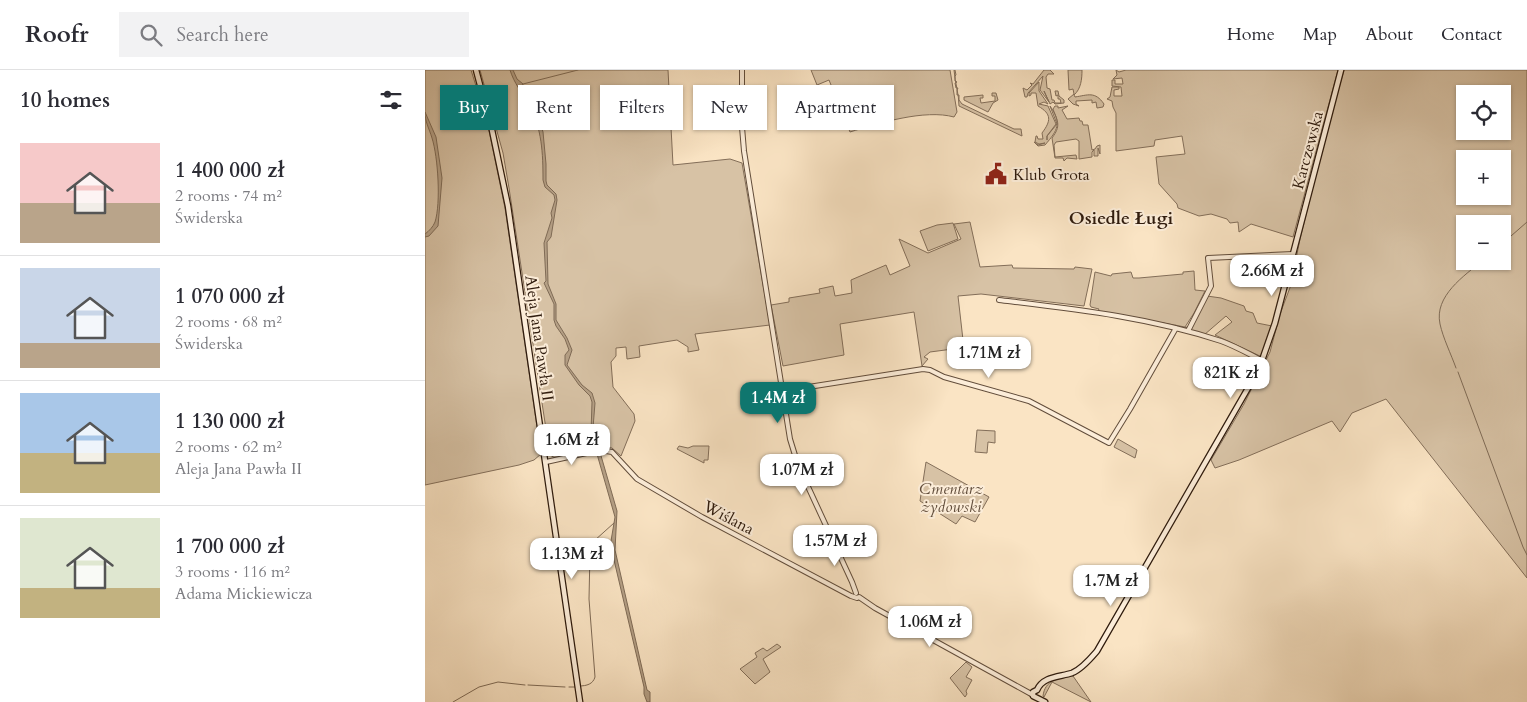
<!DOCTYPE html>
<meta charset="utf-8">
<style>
:root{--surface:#fff;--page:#f2f2f3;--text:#2b2b33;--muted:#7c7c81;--line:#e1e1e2;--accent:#0f766e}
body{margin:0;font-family:Cardo,serif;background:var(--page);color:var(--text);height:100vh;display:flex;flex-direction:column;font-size:19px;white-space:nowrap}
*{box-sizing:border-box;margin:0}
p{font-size:16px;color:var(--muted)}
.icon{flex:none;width:28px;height:28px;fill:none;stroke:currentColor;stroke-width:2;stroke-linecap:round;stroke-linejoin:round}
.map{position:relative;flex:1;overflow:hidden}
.sheet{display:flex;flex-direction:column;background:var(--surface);width:425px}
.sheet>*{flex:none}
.hud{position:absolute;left:15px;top:15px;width:475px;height:45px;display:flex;gap:10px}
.buttons{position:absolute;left:1031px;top:15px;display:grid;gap:10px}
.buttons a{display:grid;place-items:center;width:55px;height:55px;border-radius:0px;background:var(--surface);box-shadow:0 1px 4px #0004;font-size:25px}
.price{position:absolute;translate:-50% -42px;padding:0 11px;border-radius:10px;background:#fff;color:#222;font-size:16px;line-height:32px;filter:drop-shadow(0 1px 2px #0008)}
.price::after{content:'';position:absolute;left:50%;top:30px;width:15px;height:11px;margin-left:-8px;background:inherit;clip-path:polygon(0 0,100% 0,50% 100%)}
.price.current{background:var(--accent);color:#fff}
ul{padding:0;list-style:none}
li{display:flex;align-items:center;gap:15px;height:125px;padding:0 20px}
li+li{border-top:1px solid var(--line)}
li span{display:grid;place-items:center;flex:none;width:140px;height:100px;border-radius:0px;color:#555}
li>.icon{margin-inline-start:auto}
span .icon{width:60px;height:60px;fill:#fffc;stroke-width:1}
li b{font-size:21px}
h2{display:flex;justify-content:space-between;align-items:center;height:60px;padding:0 20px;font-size:21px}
.tag{padding:0 18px;border-radius:0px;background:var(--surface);box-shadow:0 1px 4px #0004;font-size:18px;line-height:45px}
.tag.current{background:var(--accent);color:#fff}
header{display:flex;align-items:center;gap:30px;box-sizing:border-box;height:70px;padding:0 25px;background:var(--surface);border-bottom:1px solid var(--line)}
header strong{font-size:24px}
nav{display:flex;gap:28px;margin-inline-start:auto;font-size:18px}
.search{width:350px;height:45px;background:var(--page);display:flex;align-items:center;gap:12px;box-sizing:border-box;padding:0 18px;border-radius:0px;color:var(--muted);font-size:19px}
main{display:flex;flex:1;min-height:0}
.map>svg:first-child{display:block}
</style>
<header>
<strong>Roofr</strong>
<div class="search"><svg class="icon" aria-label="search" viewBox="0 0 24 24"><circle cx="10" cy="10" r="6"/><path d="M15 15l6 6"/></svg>Search here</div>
<nav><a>Home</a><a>Map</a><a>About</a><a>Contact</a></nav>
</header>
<main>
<section class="sheet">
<h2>10 homes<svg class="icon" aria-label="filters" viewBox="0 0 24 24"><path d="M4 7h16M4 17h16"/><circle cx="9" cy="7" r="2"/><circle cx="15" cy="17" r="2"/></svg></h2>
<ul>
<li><span style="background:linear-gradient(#f6c9c9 60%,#b9a48a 0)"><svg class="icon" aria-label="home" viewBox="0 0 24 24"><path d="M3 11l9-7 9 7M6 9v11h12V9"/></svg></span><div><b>1 400 000 zł</b><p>2 rooms · 74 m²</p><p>Świderska</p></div></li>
<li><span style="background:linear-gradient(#c9d6e8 75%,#b9a48a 0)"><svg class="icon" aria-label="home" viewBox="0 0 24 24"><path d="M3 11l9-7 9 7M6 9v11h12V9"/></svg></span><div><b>1 070 000 zł</b><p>2 rooms · 68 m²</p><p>Świderska</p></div></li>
<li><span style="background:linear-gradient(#a9c7e8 60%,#c2b280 0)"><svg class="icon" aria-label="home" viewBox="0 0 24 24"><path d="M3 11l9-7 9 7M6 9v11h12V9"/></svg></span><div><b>1 130 000 zł</b><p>2 rooms · 62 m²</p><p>Aleja Jana Pawła II</p></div></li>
<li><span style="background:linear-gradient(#dfe7d0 70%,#c2b280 0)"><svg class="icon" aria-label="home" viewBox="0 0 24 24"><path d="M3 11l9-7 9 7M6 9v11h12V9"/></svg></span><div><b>1 700 000 zł</b><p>3 rooms · 116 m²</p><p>Adama Mickiewicza</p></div></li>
</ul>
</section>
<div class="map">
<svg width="1102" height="632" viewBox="0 0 1102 632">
<rect width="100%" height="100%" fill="#fae4c4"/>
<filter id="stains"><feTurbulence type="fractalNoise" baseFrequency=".004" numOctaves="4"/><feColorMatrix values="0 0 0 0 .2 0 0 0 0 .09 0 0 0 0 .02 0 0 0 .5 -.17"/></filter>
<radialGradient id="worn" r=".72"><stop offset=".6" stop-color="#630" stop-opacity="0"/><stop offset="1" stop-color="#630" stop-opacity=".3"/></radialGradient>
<path fill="#d7c2a5" stroke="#836e59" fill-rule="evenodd" d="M0,0h46l16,51 18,87 36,246 -7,6 -15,5 -94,20z
M55,0h188l5,95 57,-6 12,4 28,162 -75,9 4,16 -11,2v-5l-11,-7 -38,6 1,11 -13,2 -1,-12 -10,1v8l-5,6 2,25 21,27 1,7 -14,35 -9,-8 -9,-1 -48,11 -5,-3 -41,-267 -6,-35z
M386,0h139l7,42 -3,5c-29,-8 -75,6 -104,15l-21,-52 -12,5z
M529,0h1l1,5 -1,1v5l2,1 -2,1 1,5h2l-1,2v5h2v5l3,4 52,25h7l1,7 -63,-30c0,-12 -4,-23 -5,-36z
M619,0h6l4,4h-6l-2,3 1,11 3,1 2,11h2l1,3h6l-1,-4h-2v-4l-2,1 -1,-5h3l1,5 5,4v3l-9,1 -2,-2 -3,2 -6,-13 5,11 -9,-12 3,-14 -15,17 -1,4h-2l-2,-9 4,2 5,-5 -2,-2 3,1z
M643,0h14c0,9 -1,19 -8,25l1,2c13,-2 20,-6 29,7l-1,3 -6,1 -1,-6 -4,1v-3l-16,1v3l3,2 -6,-2 -5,-5 6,-5 -1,-5 -4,1z
M691,0l3,2 7,-2h212l-45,167 -42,-13 -12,8 -1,-10 -8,1 -3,-4 -16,-5 -12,2 -21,-8 -1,-4 -18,-20 -3,-27 29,-3 -3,-18 -27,4 -1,6 -38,5v-38l-3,-6 -1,-6 -5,-2 3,-2 2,-10h7v2l-5,1v6h8l-1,-9 -9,-1v-6h3v4h8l-1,-6 -9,1 4,-4z
M917,0l-5,25 7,-25h183v508l-141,-179 -34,14 -12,19 -8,-11 -93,39 -24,8 -4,-8 33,-56 26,-52 10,-38 11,-29 9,-46zM1040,24h38v37h-38zM1040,89h38v37h-38zM1040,154h38v37h-38z
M614,12v9l9,13 -4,-2 -5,2 9,2 8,18 -9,12v4v-4l10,-12 -7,-18c12,17 8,24 -5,39l-7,1 -4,-4 4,3 7,-2 -6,1 -4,-2 1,-6h1l1,3h5l-1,-6c9,-12 10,-19 -4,-27l-2,-13h-5v2l-2,1v-3z
M567,23h4l2,7 -5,3 -5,9 -24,-12v-3l19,-2v3h-3l1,5 14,-2v-5h-3z
M630,36h3v2l10,-2 -6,4 5,9 12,-1 1,3h2l1,4h5l4,25 3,-1 2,-3 3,-1v9l-2,-6v8h-4v-6l-2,2v5l-13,2v-18l-3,-2 -20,3 -2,3 1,12 21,-2 1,4 -10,-1 -3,3 -1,-3h-8l-3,-20c9,-12 6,-16 1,-29z
M545,152l10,45 32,-2 1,3 61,1 1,-2 17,2 -8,37 -103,-12 -23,2 5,44 3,-1 2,8 -38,5 -6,5 4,2 -6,7 -8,-54 -74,12 4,31 -61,11 -12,-61 18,-3v-4l31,-5 -1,-4 14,-3 2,10 17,-3 -1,-13 35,-15 4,10 20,-9 -11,-27 29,14 33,-14 -7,-15z
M528,153l5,16 -30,12 -8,-20 17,-6z
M769,201l1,19 10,1 -11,22 -9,14 -22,-4 21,5 3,-1 -1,1 -88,-17 1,-2 -8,-2 -1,-2 5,-33 16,4 1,-2 19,-2 2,6h6l44,-4v-2z
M782,226l14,2 23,8 2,5 7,2 4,10 15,3 -10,31 -47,-22 17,-13 -6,-6 -22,19 -13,-5z
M552,360l18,1v12l-7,-1 -1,11 -12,-1z
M693,369l19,11 -2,8 -21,-11z
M254,376l9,2 5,-2h16l-1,14h-4v3l-27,-14z
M501,392l63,35 -14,25 -13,-6 -6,8 -36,-23z
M352,574l4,3 -18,12 7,13 -15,12 -15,-15 17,-12 -2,-4 8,-5 4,3z
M541,592l6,5 -6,10 6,3 -6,11 1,3 -2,3 -15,-19z
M646,606h2l18,26 -39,-20 -8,15 -1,-1c2,-16 14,-17 28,-20z"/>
<path fill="#b5a086" stroke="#7f6b56" d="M85,0h3l4,9 6,5 -1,3 9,15 2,-2 10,32 3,32v17l1,4 9,9 1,6 -6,37 -4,5 1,42 8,20v16l11,18 5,12 -5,15 15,20 10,8 3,10 -2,25 24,83 -2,39 32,140 3,2v10h-3l-3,-8v-7l-30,-127 -3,-19 4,-24 -24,-84 1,-31 -2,-6 -11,-11 -14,-20v-10l4,-5 -4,-11 -9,-13 -2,-6v-16l-10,-21 2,-2 -2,-38 8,-25 -1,-5 4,-13 -1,-5 -9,-8 -2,-7c0,-27 -1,-51 -14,-76 -7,-11 -15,-21 -19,-34z
M0,42l11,25 6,41 -4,48 -9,10 -4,1v-3c4,-3 8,-7 10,-12 6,-19 3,-65 -3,-84 -3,-10 -7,-16 -7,-26z"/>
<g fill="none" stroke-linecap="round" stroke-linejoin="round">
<path stroke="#7f6b56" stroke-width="1" d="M98,14l55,-14
M1078,173l24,-21
M1031,298c-5,-14 -13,-30 -16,-44 -6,-28 24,-48 42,-63
M1033,302l65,175 4,8
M169,471l20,-18
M103,615l37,2
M154,616c8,0 14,-2 16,-9l-6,-78 1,-47 2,-8
M144,617h6
M28,632l26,-15 19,-5 27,3"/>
<g stroke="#624d3b" stroke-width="6">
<path id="tertiary" d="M317,0v57l2,24 46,288 8,26 54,117 4,11
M574,230c75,9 150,17 222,41 14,5 28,13 42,20
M763,261l23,-45 -3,-28 85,-4
M358,321l121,-19 19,-3 7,1 14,7 85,24 80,42 21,-34 46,-81
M121,392l54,-12 12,2 25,27 65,38 149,79 6,2 2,-1 16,11 158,87"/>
</g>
<g stroke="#2f1b0d" stroke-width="7">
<path id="secondary" d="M51,0l16,60 16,76 72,496
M620,632l-12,-6v-4l4,-2c6,-14 23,-13 35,-17 10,-4 19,-15 25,-22l162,-282 16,-46 66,-253"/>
</g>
<use href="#tertiary" stroke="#fcedd9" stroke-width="4"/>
<use href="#secondary" stroke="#fcedd9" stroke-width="4.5"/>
</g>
<defs>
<g id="civic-bare" transform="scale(1.725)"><path d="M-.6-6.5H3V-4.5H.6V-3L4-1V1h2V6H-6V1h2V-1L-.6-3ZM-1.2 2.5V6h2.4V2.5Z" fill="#8f2418" stroke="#fcedd9" stroke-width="2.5" paint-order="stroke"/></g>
</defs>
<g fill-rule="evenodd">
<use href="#civic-bare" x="571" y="104"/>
</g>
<g text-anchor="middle" stroke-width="4" stroke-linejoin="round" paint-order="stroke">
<g font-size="16" fill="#2f1b0d" stroke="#fcedd9">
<text transform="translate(882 80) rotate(-75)" y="6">Karczewska</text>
<text transform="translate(115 268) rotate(82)" y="6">Aleja Jana Pawła II</text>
<text transform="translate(304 447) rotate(28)" y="6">Wiślana</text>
</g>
<g font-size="16" fill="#2f1b0d" stroke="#fcedd9" text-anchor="start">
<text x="588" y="110">Klub Grota</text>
</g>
<g font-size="16" font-style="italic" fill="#614d3b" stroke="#fcedd9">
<text x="526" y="424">Cmentarz<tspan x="526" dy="18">żydowski</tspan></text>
</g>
<g font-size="18" font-weight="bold" fill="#2f1b0d" stroke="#fcedd9">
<text x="696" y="154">Osiedle Ługi</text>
</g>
</g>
<rect width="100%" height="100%" filter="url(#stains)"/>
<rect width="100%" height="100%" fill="url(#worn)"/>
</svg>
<div class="buttons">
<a><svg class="icon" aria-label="locate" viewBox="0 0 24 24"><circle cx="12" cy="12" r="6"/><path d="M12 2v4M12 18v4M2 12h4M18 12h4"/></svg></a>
<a>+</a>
<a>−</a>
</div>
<b class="price" style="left:847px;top:227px">2.66M zł</b>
<b class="price" style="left:564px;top:309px">1.71M zł</b>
<b class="price" style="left:806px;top:329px">821K zł</b>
<b class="price current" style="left:353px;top:354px">1.4M zł</b>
<b class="price" style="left:147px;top:396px">1.6M zł</b>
<b class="price" style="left:377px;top:426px">1.07M zł</b>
<b class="price" style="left:410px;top:497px">1.57M zł</b>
<b class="price" style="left:147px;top:510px">1.13M zł</b>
<b class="price" style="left:686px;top:537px">1.7M zł</b>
<b class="price" style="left:505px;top:578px">1.06M zł</b>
<div class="hud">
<a class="tag current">Buy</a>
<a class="tag">Rent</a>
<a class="tag">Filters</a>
<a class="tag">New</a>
<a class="tag">Apartment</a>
</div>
</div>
</main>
